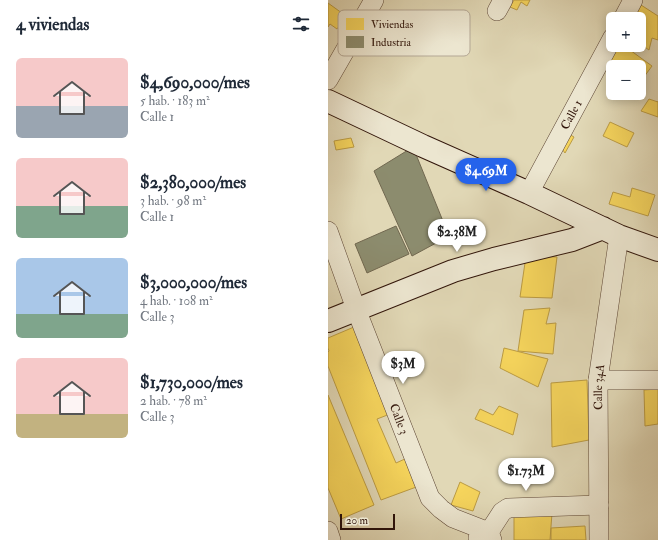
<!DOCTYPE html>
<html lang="es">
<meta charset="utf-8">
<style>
:root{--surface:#fff;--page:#f6f6f7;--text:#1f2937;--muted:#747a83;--accent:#2563eb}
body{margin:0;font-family:"IM FELL Double Pica",serif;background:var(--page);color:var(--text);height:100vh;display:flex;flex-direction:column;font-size:15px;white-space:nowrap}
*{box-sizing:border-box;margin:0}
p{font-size:13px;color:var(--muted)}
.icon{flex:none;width:22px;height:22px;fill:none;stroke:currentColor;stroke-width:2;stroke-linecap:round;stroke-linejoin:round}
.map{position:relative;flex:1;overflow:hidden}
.details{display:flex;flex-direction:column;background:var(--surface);width:328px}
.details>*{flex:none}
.controls{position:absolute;left:278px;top:12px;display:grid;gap:8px}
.controls a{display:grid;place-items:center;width:40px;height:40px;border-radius:6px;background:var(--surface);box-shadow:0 2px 10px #0003;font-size:20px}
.scale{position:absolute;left:12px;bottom:10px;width:55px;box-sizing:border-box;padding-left:4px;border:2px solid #31150a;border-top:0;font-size:11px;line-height:14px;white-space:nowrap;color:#31150a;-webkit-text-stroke:3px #ece6d0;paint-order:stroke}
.price{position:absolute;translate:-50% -34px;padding:0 9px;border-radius:14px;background:#fff;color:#222;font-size:13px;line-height:26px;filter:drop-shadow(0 1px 2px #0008)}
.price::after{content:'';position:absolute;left:50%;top:24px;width:12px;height:9px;margin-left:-6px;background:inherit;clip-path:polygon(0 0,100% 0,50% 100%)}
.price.selected{background:var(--accent);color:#fff}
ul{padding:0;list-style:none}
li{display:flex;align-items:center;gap:12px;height:100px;padding:0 16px}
li span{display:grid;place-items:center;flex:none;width:112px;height:80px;border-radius:6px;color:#555}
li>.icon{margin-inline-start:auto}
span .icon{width:48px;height:48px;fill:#fffc;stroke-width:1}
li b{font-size:17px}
h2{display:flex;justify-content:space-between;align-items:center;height:48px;padding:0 16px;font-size:17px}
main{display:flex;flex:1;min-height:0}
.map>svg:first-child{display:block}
</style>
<main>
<section class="details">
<h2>4 viviendas<svg class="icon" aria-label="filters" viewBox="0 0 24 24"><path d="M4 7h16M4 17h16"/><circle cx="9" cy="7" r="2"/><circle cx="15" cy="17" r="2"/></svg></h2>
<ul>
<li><span style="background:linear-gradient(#f6c9c9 60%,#9aa5b1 0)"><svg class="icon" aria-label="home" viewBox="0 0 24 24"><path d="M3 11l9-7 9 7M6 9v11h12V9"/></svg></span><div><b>$4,690,000/mes</b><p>5 hab. · 183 m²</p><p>Calle 1</p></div></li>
<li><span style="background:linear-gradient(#f6c9c9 60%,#7fa58c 0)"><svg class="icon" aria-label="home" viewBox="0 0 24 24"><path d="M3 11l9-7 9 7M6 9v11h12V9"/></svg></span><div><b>$2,380,000/mes</b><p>3 hab. · 98 m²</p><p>Calle 1</p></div></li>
<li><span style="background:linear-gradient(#a9c7e8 70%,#7fa58c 0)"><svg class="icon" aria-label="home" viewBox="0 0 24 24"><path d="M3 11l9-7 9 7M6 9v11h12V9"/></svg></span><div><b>$3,000,000/mes</b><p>4 hab. · 108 m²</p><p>Calle 3</p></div></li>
<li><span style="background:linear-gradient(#f6c9c9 70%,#c2b280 0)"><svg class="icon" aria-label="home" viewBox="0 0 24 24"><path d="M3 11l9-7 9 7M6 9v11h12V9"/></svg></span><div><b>$1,730,000/mes</b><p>2 hab. · 78 m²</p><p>Calle 3</p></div></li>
</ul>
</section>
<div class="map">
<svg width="330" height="540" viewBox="0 0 330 540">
<rect width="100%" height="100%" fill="#e1d8b6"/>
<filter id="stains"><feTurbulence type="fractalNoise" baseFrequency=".005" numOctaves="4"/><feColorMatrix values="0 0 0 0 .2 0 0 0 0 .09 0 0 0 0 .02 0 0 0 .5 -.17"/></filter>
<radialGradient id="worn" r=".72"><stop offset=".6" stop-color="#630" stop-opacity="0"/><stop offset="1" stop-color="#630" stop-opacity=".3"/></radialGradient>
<path fill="#f6d55c" stroke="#bb9b43" d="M186,0h16l-3,6 -6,-4 -4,8 -7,-3z
M0,3l18,13 -9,13 -7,-5 -2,3z
M313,5l17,11v24l-6,-2 -3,12 -10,-7v-24h-7z
M287,45h8l29,21 -11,15 -2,-1v-13h-26v2l-13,-5z
M321,99l9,3v-1v16l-17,-6z
M282,122l24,11 -7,14 -24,-11z
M239,133l7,4 -9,16 -5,-7z
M23,138l3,9 -18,3 -2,-9z
M304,188l23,7 -7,21 -39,-12 4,-12 17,5z
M198,256l31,1 -5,41 -32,-1z
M222,308l-4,16 10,-1 -3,31 -35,-3 6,-41z
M26,327l36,87 -13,5 19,44 11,-5 12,28 -38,14 -53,-134v-14l1,-1 -1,-3v-10z
M176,348l44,11 -10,28 -38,-19z
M259,380l2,60 -37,7 -1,-64z
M330,389v35l-13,2 -1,-36z
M0,395l46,110 -33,14 -13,-31z
M171,406l19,8 -5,21 -38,-16 5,-10 13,6z
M132,482l20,10 -7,19 -22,-6z
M186,513h38l-2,27h-36z
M257,526l1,14h-35v-12z"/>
<path fill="#8c8c6e" stroke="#716850" d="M85,147l36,89 -37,20 -38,-85z
M68,226l13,28 -42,19 -12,-29z"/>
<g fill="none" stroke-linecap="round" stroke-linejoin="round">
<g stroke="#5d4635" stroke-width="20">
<g id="street">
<path d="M169,11l6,-11"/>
<path d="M295,19l10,-19"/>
<path d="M0,80l46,-80"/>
<path id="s1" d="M201,193l84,-156"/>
<path id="s2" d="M0,231l28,78 74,189 11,11 12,9 36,14 3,8"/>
<path d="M270,380h60"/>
<path d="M0,531l3,9"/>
<path d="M150,538l11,-6 13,-20 6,-4 91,-3"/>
<path id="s3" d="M271,540l-1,-160 21,-144"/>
</g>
</g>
<g stroke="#31150a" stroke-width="24">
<path id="secondary" d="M0,101l95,45 106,47 90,43 39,14
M0,321l125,-50 41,-12 78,-19 31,-12"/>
</g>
<use href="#street" stroke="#ece6d0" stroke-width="19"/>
<use href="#secondary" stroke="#ece6d0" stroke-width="22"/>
</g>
<g text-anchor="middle" stroke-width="4" stroke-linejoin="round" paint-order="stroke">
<g font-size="12" fill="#31150a" stroke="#ece6d0">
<text dy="4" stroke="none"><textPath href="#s1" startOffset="89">Calle 1</textPath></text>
<text dy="4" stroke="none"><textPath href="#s3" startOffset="153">Calle 34A</textPath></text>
<text dy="4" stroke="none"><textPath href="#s2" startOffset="201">Calle 3</textPath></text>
</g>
</g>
<rect x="10" y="10" width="132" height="46" rx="6" fill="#ece6d0" stroke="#b4a795" stroke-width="1"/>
<rect x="18" y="18" width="18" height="12" fill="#f6d55c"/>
<rect x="18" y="36" width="18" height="12" fill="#8c8c6e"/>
<g font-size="11" fill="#31150a">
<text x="43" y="28">Viviendas</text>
<text x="43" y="46">Industria</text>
</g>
<rect width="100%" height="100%" filter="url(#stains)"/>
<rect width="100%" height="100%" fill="url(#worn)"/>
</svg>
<div class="controls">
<a>+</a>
<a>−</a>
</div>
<div class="scale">20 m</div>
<b class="price selected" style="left:158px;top:192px">$4.69M</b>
<b class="price" style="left:129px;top:253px">$2.38M</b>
<b class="price" style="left:75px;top:385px">$3M</b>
<b class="price" style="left:198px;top:492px">$1.73M</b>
</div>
</main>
